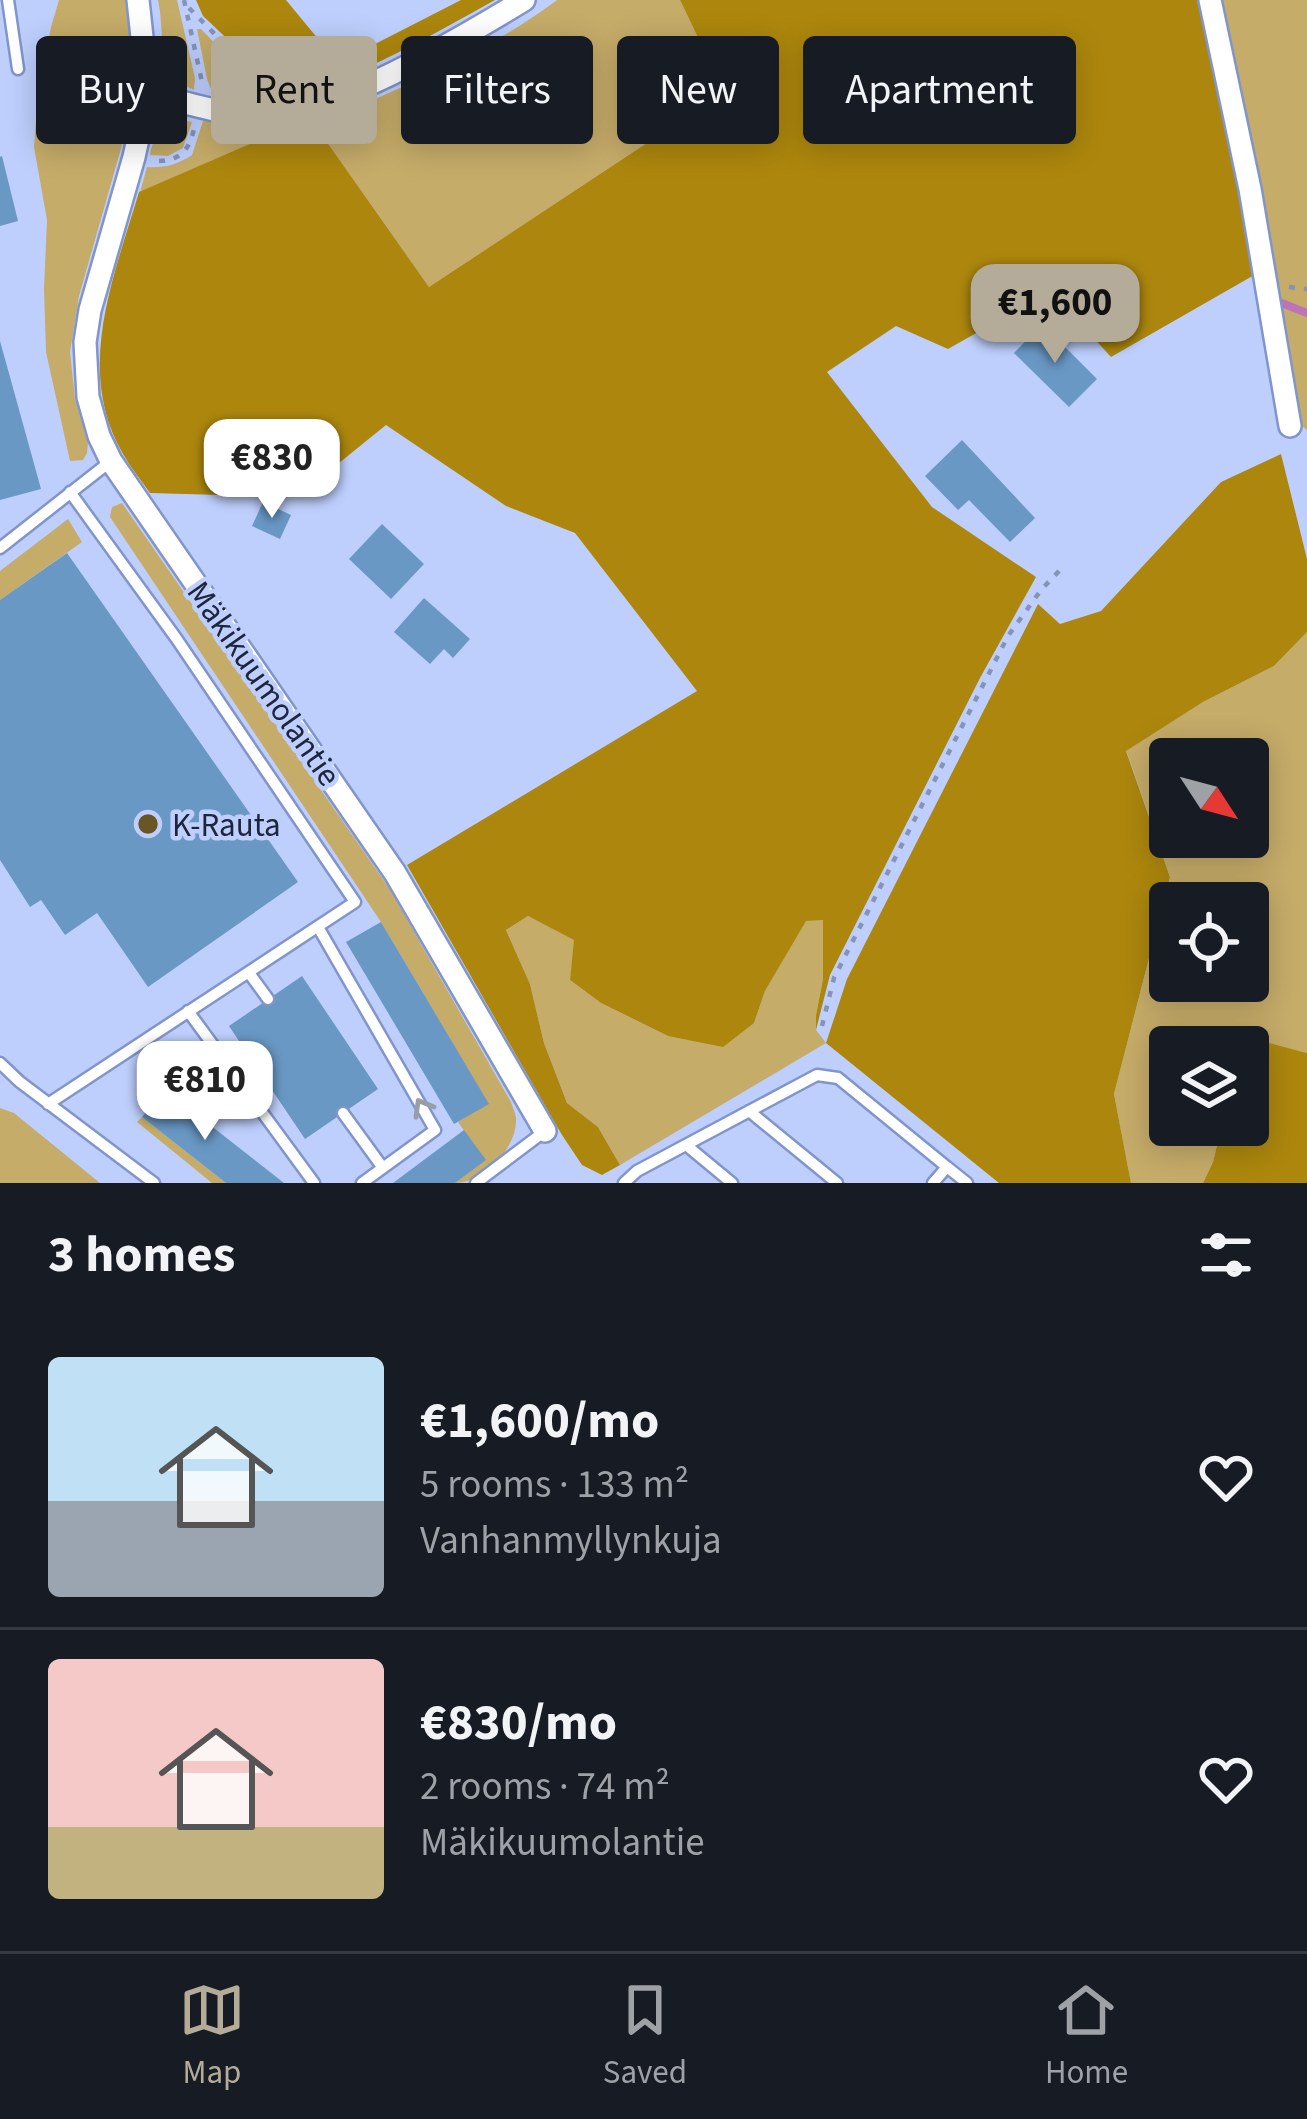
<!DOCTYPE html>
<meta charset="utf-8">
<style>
:root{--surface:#171b24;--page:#20242c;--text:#f1f3f6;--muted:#9ea1a6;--line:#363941;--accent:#b4ac98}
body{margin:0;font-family:"Source Sans 3",sans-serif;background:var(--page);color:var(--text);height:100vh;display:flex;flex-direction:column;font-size:45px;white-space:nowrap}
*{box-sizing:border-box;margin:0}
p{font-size:39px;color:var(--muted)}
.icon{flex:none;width:66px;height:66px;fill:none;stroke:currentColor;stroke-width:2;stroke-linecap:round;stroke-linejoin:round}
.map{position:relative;height:1183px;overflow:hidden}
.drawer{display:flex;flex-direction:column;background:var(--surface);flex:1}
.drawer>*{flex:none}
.hud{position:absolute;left:36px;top:36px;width:1236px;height:108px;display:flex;gap:24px}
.needle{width:78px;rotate:126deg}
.controls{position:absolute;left:1149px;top:738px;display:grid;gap:24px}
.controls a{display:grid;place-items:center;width:120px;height:120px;border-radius:12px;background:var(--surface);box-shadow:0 6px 30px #0003;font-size:60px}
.price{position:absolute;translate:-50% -102px;padding:0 27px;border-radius:24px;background:#fff;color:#222;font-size:39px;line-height:78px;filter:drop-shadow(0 3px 6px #0008)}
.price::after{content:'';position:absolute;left:50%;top:72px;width:36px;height:27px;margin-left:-18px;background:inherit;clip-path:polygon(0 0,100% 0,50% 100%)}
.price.current{background:var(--accent);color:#111}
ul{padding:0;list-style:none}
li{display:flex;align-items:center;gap:36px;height:300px;padding:0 48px}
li+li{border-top:3px solid var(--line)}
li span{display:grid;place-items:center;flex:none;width:336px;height:240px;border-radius:12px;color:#555}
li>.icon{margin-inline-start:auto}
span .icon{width:144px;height:144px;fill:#fffc;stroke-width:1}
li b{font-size:51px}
h2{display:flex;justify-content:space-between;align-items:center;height:144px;padding:0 48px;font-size:51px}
.chip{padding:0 42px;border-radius:12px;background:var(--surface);box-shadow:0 6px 30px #0003;font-size:42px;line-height:108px}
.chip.current{background:var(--accent);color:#111}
.menu{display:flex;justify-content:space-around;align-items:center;height:168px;border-top:3px solid var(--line);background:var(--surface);font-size:33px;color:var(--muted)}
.menu a{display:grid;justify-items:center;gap:6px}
.menu .current{color:var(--accent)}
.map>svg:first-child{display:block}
</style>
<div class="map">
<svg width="1307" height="1183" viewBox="0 0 1307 1183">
<rect width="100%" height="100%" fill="#becffd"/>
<path fill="#c6ac69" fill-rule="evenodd" d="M59,0h70l8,75 -3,28 -55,193 -9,56 5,47 13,43 -1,11 -4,7 -13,1 -24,-109 -2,-63 3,-69 -13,-73 4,-51 13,-69z
M158,0h19l18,78 -1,12c-40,-19 -28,-53 -36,-90z
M557,0h123l44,92 -295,195 -114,-162c83,-36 169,-70 242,-125z
M1219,0h88v430l-4,-3 -64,-343z
M197,29h4l61,63 3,9 -52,-7 -6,-15z
M187,121l5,1 -9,26 -15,8 -18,-1c4,-23 14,-30 37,-34z
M203,121l40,5 53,-2 -156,68 7,-25c17,1 30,-2 45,-12z
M122,503l267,385 122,214c2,7 6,13 5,20 -1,29 -35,61 -61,61l30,-23 -27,-38 30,-19 -107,-181 -271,-405 2,-10z
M68,519l14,23 -82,58v-29z
M1307,632v421l-60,-15 -4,9h-73v78h52l-9,37 -10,21h-72l-17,-89 56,-217 -44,-127 77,-48 71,-36zM1170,759h78v78h-78zM1170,903h78v78h-78z
M528,916l47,24 -5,40 31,23 67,33 86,-13 11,-32 41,-71h17v59l-7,36v15l10,13 -206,122 -22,-38 -31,-24 -23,-60 -14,-59 -24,-54z
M0,1108l14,5 86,70h-100z
M142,1117l84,66h-14l-75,-61z"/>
<path fill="#ad870d" d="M196,0h90l52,63 123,-63h34c-61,34 -140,80 -207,96l-85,-80z
M680,0h517l43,188 16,86 -145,83 -60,-66 -103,58 -52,-23 -69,46 105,135 104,70 -56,101 -150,297 -14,55v-15l7,-36v-59l-17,1 -41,70 -11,32 -31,24 -55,-11 -67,-33 -31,-23 4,-40 -46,-24 -22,14 24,54 14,59 23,60 31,24 22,38 -18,10 -20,-10 -20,-30 -155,-270 290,-174 -122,-158 -69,-27 -120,-81 -89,72 -147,-4c-9,-13 -19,-25 -27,-39 -49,-84 -9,-177 16,-262l157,-68 19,1 114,162 295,-195z
M1281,454l26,105v73l-33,34 -71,36 -77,49 44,126 -56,217 17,89h-132l-173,-140 21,-64 191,-375 22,20 41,-13 120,-129z
M1246,1037l61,16v130h-104l10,-21 9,-37h26v-78h-5z"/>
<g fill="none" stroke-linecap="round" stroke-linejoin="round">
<path stroke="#bc73b8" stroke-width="8" d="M1279,302l28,11"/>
</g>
<path fill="#6998c5" d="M2,156l16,65 -18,5v-69z
M1042,324l55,55 -28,28 -55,-54z
M0,341l41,148 -41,11z
M962,440l73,78 -25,24 -41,-42 -11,10 -33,-34z
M263,502l28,13 -11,24 -28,-13z
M382,524l42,40 -33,35 -42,-40z
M67,553l231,329 -150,105 -51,-74 -32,22 -24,-35 -11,7 -30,-47v-260z
M424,598l46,41 -17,19 -9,-9 -14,15 -36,-32z
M381,922l108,182 -35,20 -108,-182z
M302,976l76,113 -73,50 -76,-113z
M164,1089l120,94h-58l-84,-66z
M464,1130l22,30 -31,23h-62z"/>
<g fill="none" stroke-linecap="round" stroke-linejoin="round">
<g stroke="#8195cb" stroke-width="15">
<path id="lane" d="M8,0l10,69
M0,548l111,-87
M318,927l117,203 -73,53
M249,973l19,26
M188,1011l126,172
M0,1063l20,19 134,101
M48,1104l307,-202 -179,-264 -106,-146
M749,1111l88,72
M343,1113l40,55
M686,1145l46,38
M947,1167l20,16
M476,1183l69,-52
M624,1183l13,-12 180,-96 21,3 109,89 -14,16"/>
</g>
<g stroke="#8195cb" stroke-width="26">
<path id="street" d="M138,0l10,93 -14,64 -44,153 -5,32 3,55 11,39 12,25 284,412 150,258
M1210,0l40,189 40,237
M148,93c38,10 77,23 117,22 67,0 200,-79 259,-115"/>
</g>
<path stroke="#8593b8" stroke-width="4.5" stroke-dasharray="6 9" stroke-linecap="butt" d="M184,0l18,82
M189,8l80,81
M159,161c22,-1 30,-11 35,-32
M1289,287l18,2
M822,1026l12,-48 174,-342 33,-46 20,-21"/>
<use href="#lane" stroke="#fff" stroke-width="10"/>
<use href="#street" stroke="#fff" stroke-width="21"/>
</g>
<defs><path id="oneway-chevron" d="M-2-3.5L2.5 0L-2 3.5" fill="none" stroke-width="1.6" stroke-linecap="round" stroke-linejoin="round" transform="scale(3)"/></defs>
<use stroke="#999da6" href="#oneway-chevron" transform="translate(422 1107) rotate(-120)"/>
<circle fill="#695625" stroke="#becffd" stroke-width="4.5" cx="148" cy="824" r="12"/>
<g text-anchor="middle" stroke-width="9" stroke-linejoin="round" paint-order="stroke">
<g font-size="33" fill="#1d253a" stroke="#becffd">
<text transform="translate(265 683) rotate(55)" y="12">Mäkikuumolantie</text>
</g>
<g font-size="33" fill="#1d253a" stroke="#becffd" text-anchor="start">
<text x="172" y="836">K-Rauta</text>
</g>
</g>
</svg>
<div class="controls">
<a><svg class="needle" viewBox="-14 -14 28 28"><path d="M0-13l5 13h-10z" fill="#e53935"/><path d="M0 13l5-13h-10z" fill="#9ea1a6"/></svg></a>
<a><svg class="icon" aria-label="locate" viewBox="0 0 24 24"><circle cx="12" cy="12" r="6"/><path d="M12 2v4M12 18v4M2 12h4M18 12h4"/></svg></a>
<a><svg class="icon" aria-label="layers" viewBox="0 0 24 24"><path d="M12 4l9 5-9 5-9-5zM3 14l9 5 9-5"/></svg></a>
</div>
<b class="price current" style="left:1055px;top:366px">€1,600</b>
<b class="price" style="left:272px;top:521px">€830</b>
<b class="price" style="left:205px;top:1143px">€810</b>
<div class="hud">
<a class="chip">Buy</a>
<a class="chip current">Rent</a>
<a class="chip">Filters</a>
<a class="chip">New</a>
<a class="chip">Apartment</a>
</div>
</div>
<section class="drawer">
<h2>3 homes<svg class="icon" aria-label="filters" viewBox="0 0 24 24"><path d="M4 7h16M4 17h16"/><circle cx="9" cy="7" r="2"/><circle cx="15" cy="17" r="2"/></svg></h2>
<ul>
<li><span style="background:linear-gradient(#bfe0f5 60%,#9aa5b1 0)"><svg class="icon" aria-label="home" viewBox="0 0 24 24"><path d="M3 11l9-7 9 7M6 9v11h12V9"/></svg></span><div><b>€1,600/mo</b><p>5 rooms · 133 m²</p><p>Vanhanmyllynkuja</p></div><svg class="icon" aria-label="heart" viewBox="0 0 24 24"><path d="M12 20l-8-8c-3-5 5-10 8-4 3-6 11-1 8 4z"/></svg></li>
<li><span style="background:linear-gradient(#f6c9c9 70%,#c2b280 0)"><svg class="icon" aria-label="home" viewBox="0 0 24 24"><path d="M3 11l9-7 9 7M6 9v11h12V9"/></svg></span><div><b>€830/mo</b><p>2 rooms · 74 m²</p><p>Mäkikuumolantie</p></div><svg class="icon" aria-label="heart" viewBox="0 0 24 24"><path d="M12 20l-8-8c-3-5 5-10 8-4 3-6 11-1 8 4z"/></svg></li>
</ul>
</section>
<nav class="menu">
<a class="current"><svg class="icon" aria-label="map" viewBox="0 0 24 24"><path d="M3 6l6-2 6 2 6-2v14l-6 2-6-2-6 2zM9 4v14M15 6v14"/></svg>Map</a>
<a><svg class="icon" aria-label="saved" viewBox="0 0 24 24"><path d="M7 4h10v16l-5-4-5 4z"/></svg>Saved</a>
<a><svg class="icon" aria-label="home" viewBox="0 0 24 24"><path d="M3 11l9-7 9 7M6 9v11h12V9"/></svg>Home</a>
</nav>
